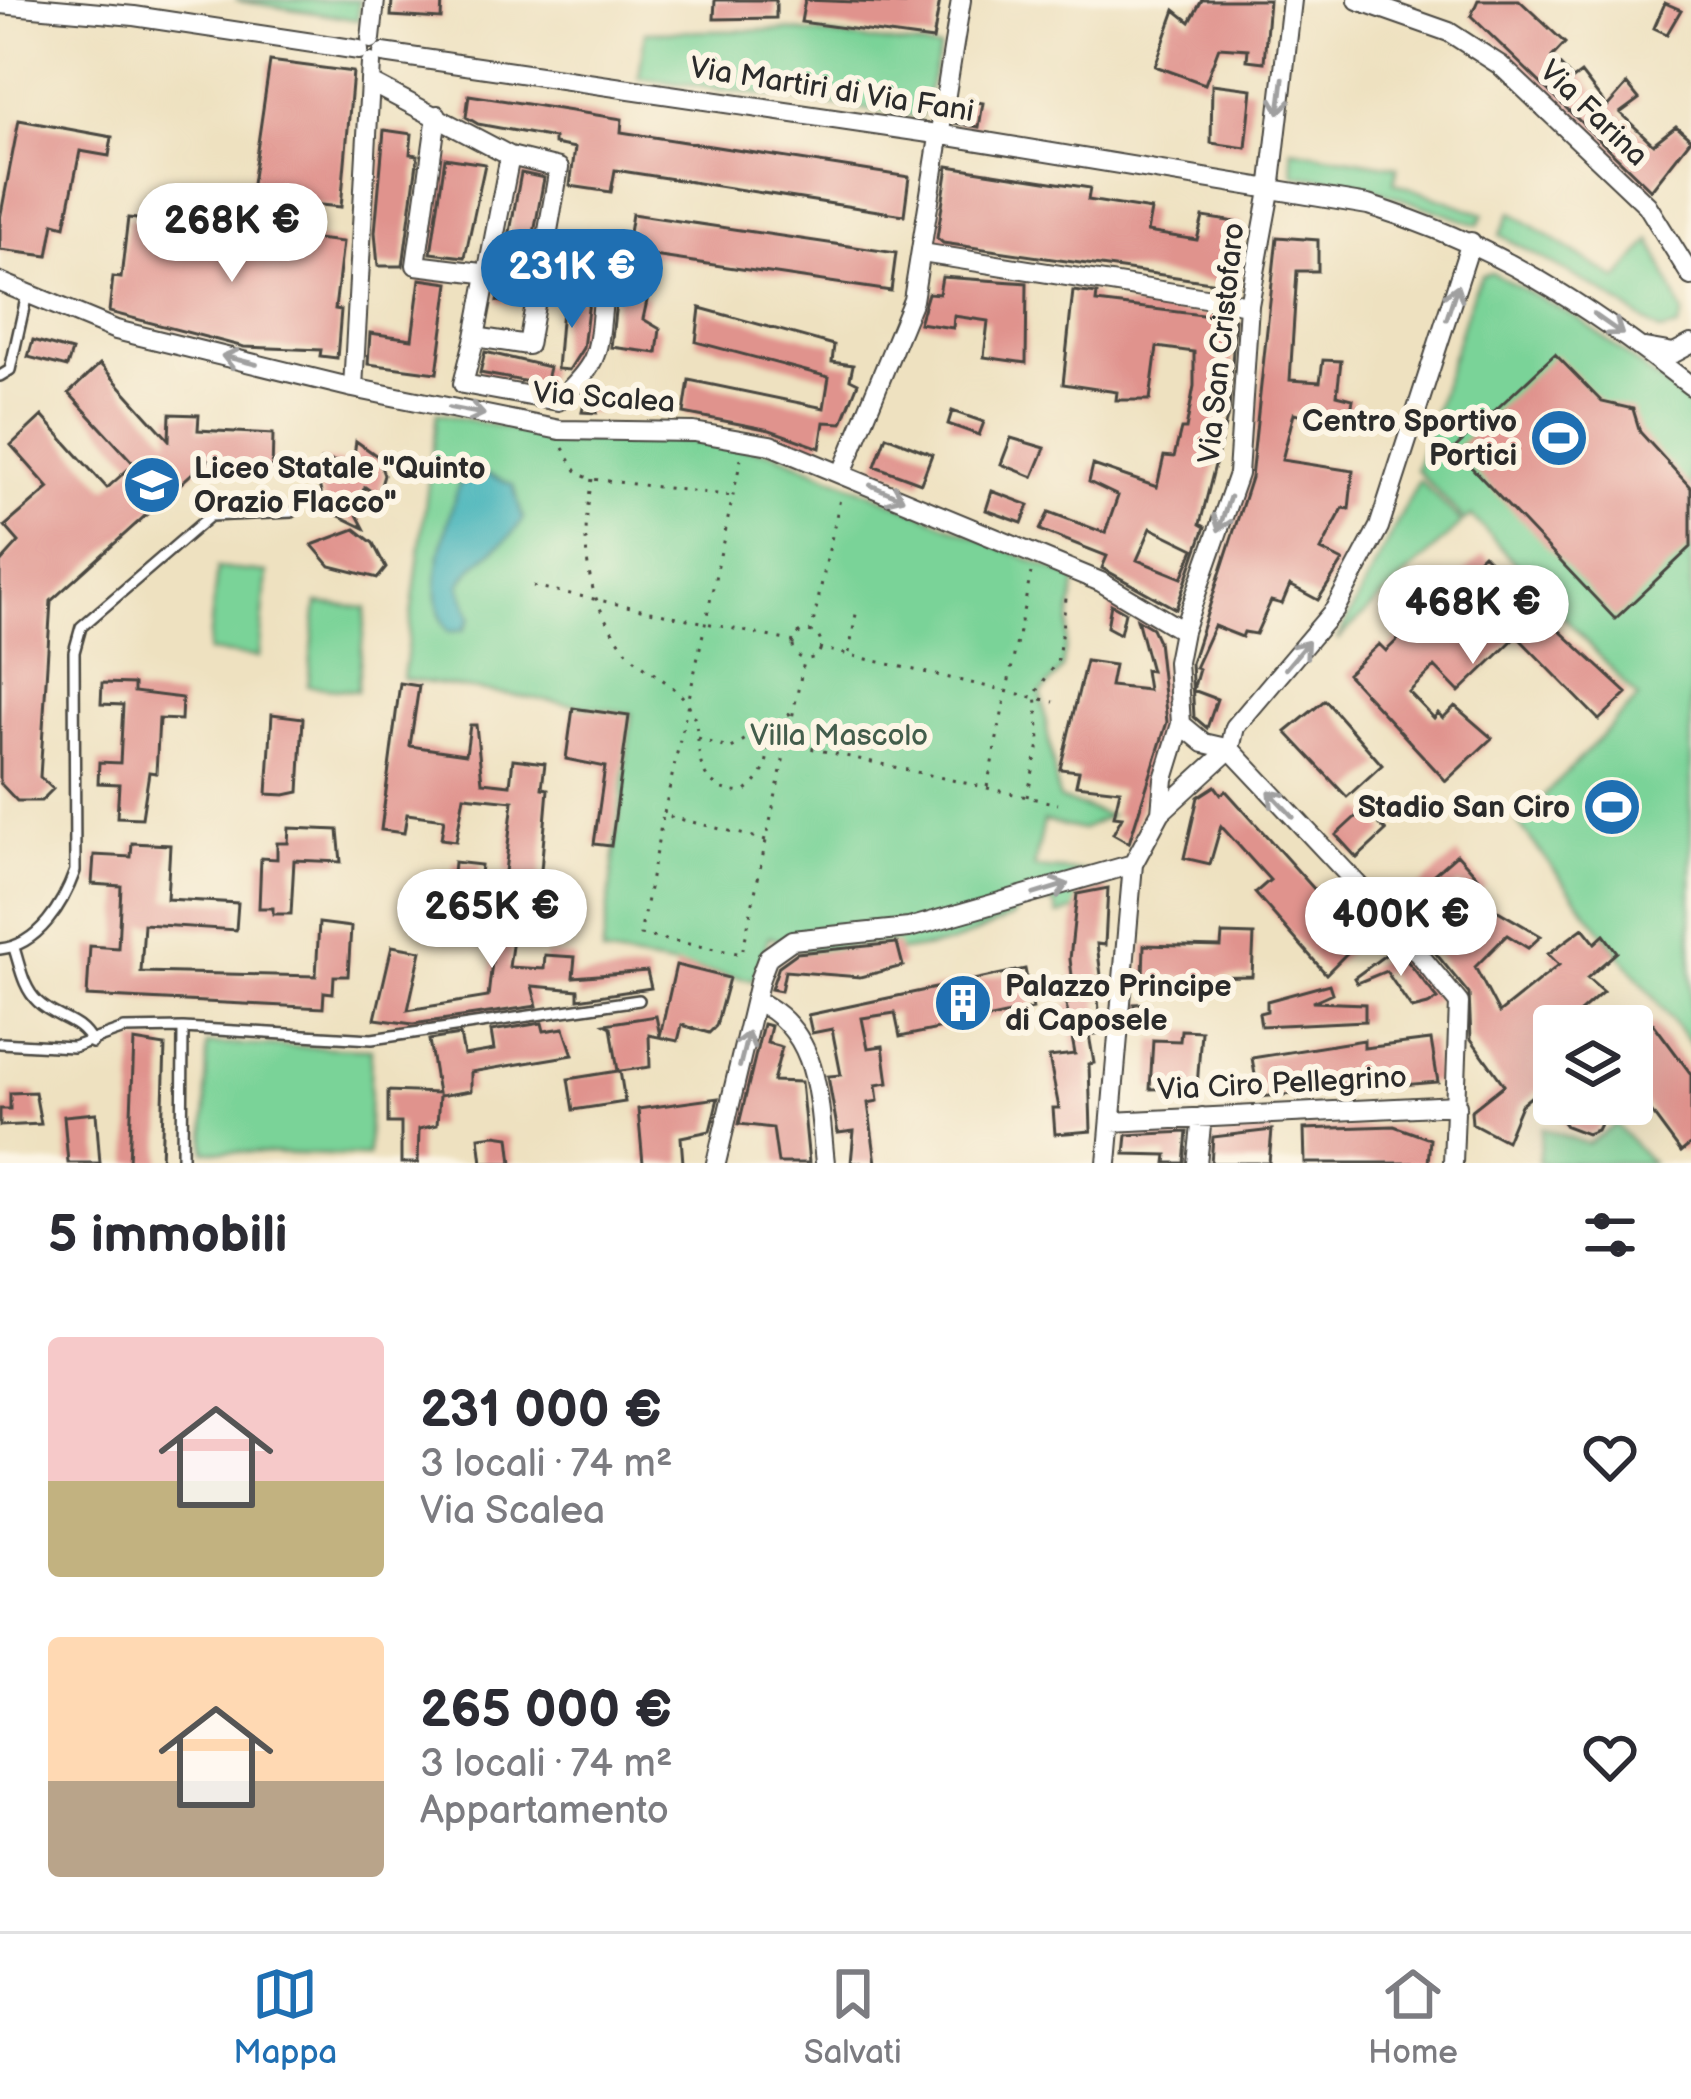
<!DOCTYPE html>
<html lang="it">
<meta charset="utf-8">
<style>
:root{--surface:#fff;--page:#f2f2f3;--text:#2b2b33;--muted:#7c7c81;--line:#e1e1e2;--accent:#1f6fb2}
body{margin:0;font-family:"Balsamiq Sans",sans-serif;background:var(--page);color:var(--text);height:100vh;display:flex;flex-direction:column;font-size:45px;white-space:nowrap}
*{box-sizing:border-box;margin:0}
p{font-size:39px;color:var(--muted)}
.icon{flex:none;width:66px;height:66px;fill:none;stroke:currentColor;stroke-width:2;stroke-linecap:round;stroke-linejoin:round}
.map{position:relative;height:1163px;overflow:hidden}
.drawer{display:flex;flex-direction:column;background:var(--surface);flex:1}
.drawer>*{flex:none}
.buttons{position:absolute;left:1533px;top:1005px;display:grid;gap:24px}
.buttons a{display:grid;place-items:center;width:120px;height:120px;border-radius:12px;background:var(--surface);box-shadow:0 12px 48px #0002;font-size:60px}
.price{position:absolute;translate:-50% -102px;padding:0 27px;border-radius:42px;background:#fff;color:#222;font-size:39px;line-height:78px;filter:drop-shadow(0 3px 6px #0008)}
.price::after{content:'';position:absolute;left:50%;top:72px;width:36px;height:27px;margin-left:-18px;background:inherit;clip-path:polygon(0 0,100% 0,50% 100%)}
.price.selected{background:var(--accent);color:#fff}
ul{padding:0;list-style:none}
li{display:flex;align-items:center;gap:36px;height:300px;padding:0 48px}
li span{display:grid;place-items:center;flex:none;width:336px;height:240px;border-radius:12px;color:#555}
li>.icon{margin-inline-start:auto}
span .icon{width:144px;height:144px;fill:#fffc;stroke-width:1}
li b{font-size:51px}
h2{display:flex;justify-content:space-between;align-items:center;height:144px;padding:0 48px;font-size:51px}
.dock{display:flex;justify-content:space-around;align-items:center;height:168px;border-top:3px solid var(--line);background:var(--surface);font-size:33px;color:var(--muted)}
.dock a{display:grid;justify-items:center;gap:6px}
.dock .selected{color:var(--accent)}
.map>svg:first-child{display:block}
</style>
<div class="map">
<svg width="1691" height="1163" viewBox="0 0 1691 1163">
<rect width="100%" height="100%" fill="#fcf5e5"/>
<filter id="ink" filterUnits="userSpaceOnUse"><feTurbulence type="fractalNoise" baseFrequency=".00833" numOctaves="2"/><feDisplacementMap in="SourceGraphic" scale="24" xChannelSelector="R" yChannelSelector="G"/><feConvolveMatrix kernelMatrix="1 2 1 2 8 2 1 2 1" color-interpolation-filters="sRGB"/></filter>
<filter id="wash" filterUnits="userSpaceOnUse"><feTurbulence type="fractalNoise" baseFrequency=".004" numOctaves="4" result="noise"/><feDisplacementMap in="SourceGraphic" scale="48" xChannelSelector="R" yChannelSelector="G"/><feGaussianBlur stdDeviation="2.7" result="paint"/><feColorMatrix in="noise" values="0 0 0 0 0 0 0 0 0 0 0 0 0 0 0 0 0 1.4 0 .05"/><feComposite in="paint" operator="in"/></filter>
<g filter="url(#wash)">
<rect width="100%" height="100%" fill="#eee1c0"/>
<path fill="#7ad398" stroke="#527f62" stroke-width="3" d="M234,0h125l-1,20z
M786,30l154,19 -19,68 -282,-39 6,-46z
M1291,149l107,18 -4,15 90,32 -6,11 -124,-43 -60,-7z
M1511,212l107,68 33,-40 32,74 -5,14 -18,4 -59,-41 -101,-56z
M1492,273l89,47 110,86v640l-173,-223 120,-125 -166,-182 -7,5 -49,-52 58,-180 8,-14z
M437,413l117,26 115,-1 104,14 303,127 -14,90 -21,25 18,105 50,17 -28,14 -37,-9 -10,47 65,5 1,32 -42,10 -4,-13 -35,5 -5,9 -64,28 -123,18 -58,-26 -15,44 -152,-26 30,-241 -229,-34z
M1419,480l43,43 -125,117z
M217,568l50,5 -8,84 -51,-5z
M317,603l49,5 -9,83 -49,-5z
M207,1044l164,5 -3,107 -163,-5z
M1616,1125l36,38h-114l4,-35 45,16z"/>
<path fill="#43b3b9" stroke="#376f72" stroke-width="3" d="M487,474l26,11 10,33c-15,30 -49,38 -63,68l11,31 -7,13 -15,2c-28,-37 -2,-106 10,-148z"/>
<g id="blocks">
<path fill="#e0938d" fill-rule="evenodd" d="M392,0h50l-1,19 -50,-3z
M715,0h61v18l-62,1z
M805,0l100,4 1,-4h34l-7,40 -132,-18z
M1202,0h67l-5,62 -17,-2 1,-11 -29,-2 -14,37 -50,-18 20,-56 15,12z
M1478,0h41l46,43 -13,14 21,22 8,-6 26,34 20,-23 12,15 -19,14 33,31 23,-18 15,13 -40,51 -180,-174z
M1665,3l16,7 -14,24 -13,-6z
M270,61l83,11 -12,135 -91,-9z
M1212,84l40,5 -6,59 -35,-5z
M469,95l153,24 -1,13 288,45 -5,38 -289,-45 -4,22 -41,-6 5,-38 -21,-4v-6l-76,-14 -12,-7z
M959,99l24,4 -4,24 -24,-4z
M19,120l93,17 -3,19 -29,-5 -15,75 -11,-3 -6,33 -48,-6v-31z
M384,130l28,4 -2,20 8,1 -15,111h-25l-3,-34z
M445,158l40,6 -20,93 -34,-4z
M948,166l142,22 -2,12 63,10 -4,22 50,8 6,-23 39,6 -4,63 -295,-43 -6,-5z
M521,173l23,5 -23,127 -24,-4z
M632,214l264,39 -5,38 -265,-39z
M128,218l215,24 -8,67 6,1 -4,48 -17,-2 1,-6 -77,-3 -135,-35 4,-35 8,1z
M1277,237l41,3v31h-21l-7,109 30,2 3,-22 18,1 -4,34 16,4 -4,25 -55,-11 -12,47 71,11 -4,38 -6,-1 -22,42 22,11 -25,39 -28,-15 -8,19 -11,-3 -15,33 -12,-2 -2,5 -28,-11 -19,42 4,1 -6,21 24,9 -10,29 -13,-11 -3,-54 60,-185z
M942,277l85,6 -1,80 -42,-6 4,-36 -34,-5 -1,12 -34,-5 9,-30 11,1z
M420,279l29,4 -12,90 -69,-9 2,-31 42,6z
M1073,291l24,3 -1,8 139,17 -6,91 -29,114 5,3 -29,82 -74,-41 5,-12 -67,-26 9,-18 56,21 13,-37 -29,-14 4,-17 64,22 7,-31 10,1 7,-28h5l8,-43v-34l-37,-5 -7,53h-34l1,-8 -54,-8zM1151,528l43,21 -12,29 -45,-18z
M617,293l31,3 -5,23 17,10 -3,24 -46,-6z
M563,297l26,4 -6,47 -14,22 -12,-1z
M700,308l134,37 -2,17 21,3 -3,14 8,4 -16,40 -18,-1 -4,26 -50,-18 -86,-17 5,-33 135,28 5,-31 -133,-35z
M33,340l39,11 -5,16 -39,-10z
M485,352l64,15 -4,18 -65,-12z
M1555,354l47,48 31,7 7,23 51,56v59l-76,72 -161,-170z
M100,364l69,76 1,-26 29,1 -1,15 75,4 -1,40 -46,-3 -18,-12 -157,142 -11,176 13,12 -12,12h-24l-17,-18v-220l19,-21 -14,-16 44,-38 -38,-43 31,-29 65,72 27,-24 -65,-71z
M587,391l12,1 -2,21 -15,-1z
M952,411l32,11 -5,13 -31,-11z
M886,436l46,18 -11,29 -46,-17z
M1011,438l34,10 -12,29 -32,-13z
M356,441l21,15 7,19 -6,21 -13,-9 -11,22 10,19 -39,-19 -8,-33 4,-16 32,3z
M992,491l37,14 -7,18 -36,-13z
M355,529l18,14 13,25 -8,10 -48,-12 -18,-21z
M1483,554l23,24 11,-1 19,19 -2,11 93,86 -28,27 -82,-84 -58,56 -24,-25 -26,25 25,26 4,-5 5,5 12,-12 37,32 -46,43 -99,-107 32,-30 7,7 32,-31 10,10 18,-18 33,34 6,-43 -26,-26z
M1111,604l14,8 -5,22 -13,-7z
M1137,619l15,9 6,13 9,81 -38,121 -16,-9 9,-17 -8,-1 6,-26 -44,-5 3,-14 -19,-2 26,-108 28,4 -4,21 38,4 -3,-20 6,1z
M102,683l32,1v8l48,6 -1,22 -22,-1 -3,54 -7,-1 -7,46 -25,-1 2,-33 -21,-1 1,-21 21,1 3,-58 -22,-1z
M400,683l19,3 -9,60 56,8 4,-29h6l6,57 28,3 3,-26 32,4 -3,25 6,1 -9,105 -28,-4 2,-17 -8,-1 8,-71 -49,-5 -8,45 -15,-2 3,-20 -37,-5 -3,19 -23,-3z
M1325,700l57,65 -35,32 -61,-65z
M573,708l56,8 -18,130 -17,-2 11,-77 -39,-8z
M272,714l31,4 -4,74 -14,3 -18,-1z
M1215,786l6,8 5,-3 134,149 -34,34 -71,-81 15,-13 -49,-54 -11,38 -26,-6 14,-61z
M1364,809l22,22 -29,27 -21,-23z
M289,828l49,2 3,32 -47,-2 -3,54h-18v-6h-14l2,-50 16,1v-16h11z
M132,843l38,2 -3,54 71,4 -2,27 -92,-6 -3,48 175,4 3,-53 32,4 -3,49h-14l-1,17 -9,-1 -1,16 -236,-12 3,-50 28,2 3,-62 -29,-2 2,-29 37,2z
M1457,854l29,32 -13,12 -14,-14 -27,21 26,30 28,-31 55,32 -13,12 -21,-13 -32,32 24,46 60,-48 -11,-11 35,-26 12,15 9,-8 13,17 -30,26 16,14 -39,34h-10v78h45l3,16 -5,10 -10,4 -21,-8 -27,-36 -18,15 -15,36 -34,-18 -1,-12 33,-26 -33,-46 -2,-45 -72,-88z
M454,862l27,3 -6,58 40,2 -6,42 35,2 1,-14 30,2 -2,20 74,-6 4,17 -73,11v-9l-46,-4 5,20 -124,18 -38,-5 17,-73 29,5 -13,59 80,-13 6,-52 -23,-3 1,-17 -14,-2 4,-38 -10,-1z
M1108,888l-3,57 -8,-1 7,55h-6l3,34 -12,2 5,28 -5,1 2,67 -36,3 -2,-26h6l-10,-51 26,-3 -9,-50 9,-3 -5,-42 7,-65z
M1222,934l32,1 -2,41 -109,2 1,-33 77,2z
M897,943l6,23 -43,11 -75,-6 -4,20 -10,-2 8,-23 18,-13z
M1396,947l42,52 -10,6 -16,4 -26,-38 -29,12 -3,-5z
M676,965l53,13 -13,48 -7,7 -27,-8 -4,16 -29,-6 1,32 -30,4 5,31 -52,8 -5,-31 50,-8 -7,-44 -6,-3 51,-8 4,20z
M1025,969l8,40 -133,28 -5,-24 -33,5 6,30 15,-2 5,37 -12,2 2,16 -10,2 8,60h-25l3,-32 -16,2 -10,-57 13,-1 -9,-46 -20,4 -4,-18z
M1329,984l3,9 -20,9 53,2v17l-104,5 -2,-13 8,-2v-10z
M1150,1003v22h-17l1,-21z
M542,1023l2,8 20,-3 9,27 -102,17v19l-32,5 -2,29 -18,4 -1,34h-17v-40h-13v-32l50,2 -9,-53 31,-5 4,20 30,-5 -3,-19z
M1653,1023l38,51v70l-10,8 -49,-66v-47z
M763,1024l8,2 -4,17 15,4 -9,34 28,1 8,81h-31l-5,-35 -34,-4z
M1181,1030l20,1 -4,57 -47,1 3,-49 27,1z
M1364,1040v8l67,-8 7,42 -179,15 -7,-39z
M134,1041l31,5 -4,117h-32z
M35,1092l6,32 -41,2v-17h10v-16z
M718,1098l-8,33 -29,6 2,26h-40l-5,-54z
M96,1113l4,50h-32l-4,-47z
M1394,1126l36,13 -2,24h-123l-1,-34z
M1272,1130l-3,33h-58l2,-26z
M1187,1132l-3,31h-18l1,-8 -42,-1 2,-19z
M495,1135l14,2 3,26h-30l-3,-26z"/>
</g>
</g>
<g filter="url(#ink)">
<use href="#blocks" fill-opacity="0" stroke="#484641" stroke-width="3"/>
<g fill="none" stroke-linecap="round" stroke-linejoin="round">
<g stroke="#484641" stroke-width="14">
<path id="lane" d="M0,376l10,-6 17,-76
M14,948c6,18 9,40 24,54 19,18 41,16 54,41
M0,949c39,-4 63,-45 75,-78l-1,-219 7,-25 129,-111 82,-4
M0,1043l73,4 51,-18 59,-1 189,11 267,-39
M182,1163l1,-135"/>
</g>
<g stroke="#484641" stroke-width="22">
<path id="street" d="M1358,0l91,32 51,33 147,140 44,71
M0,4l134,12 225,34
M371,39l4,-39
M383,53l560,82 425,70c127,39 219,100 323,181
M371,83l139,73 49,12 -31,177 -53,-8 35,-181
M437,115l-21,150 74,9
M922,253l327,52
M0,282l116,48 237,58 207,42 134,2 76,13 331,137 82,49
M475,337l-12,47 95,17c46,-43 39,-49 46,-111l-65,-11
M1645,348l29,5 17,-9
M353,388l18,-325
M842,473l71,-173 48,-300
M1230,749l-26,-6 -23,-19 -4,-62 6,-31 55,-157 11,-169 21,-114 22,-191
M1230,749l5,-22 100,-118 44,-82 92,-285
M1230,749l158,168 71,86 -6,160
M1161,812l3,-33 17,-55
M756,1001c65,30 62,99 69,162
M1111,1122l346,-17
M716,1163l44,-185 8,-21 24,-17 117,-12 224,-64
M1107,1163l26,-299 28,-52 69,-63
M1197,1163l5,-46"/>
</g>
<path stroke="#484641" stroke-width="3" stroke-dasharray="3 9" stroke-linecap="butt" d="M563,448l15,26 14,5 141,17
M592,479c-12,65 -9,121 37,174 16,18 43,29 57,48 26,35 -8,86 57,92 28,-20 26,-38 24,-67l26,-14
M533,586l262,56
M793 645a14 14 0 1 1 28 0a14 14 0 1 1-28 0Z
M811,633l30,-139
M819,648l235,54
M849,653l7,-39
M698,738l32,11 33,-21
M788,743l270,61
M987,787l44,-214
M1027,797l13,-57 -4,-47 22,-34 9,-68
M664,813l77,-354
M766,840l-103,-25 -23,120 102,19 63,-297"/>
<use href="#lane" stroke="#fff" stroke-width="9"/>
<use href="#street" stroke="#fff" stroke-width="18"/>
</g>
<defs><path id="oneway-shaft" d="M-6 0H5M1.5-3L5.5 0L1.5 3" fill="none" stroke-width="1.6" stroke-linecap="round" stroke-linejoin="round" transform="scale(3)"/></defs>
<g stroke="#a0a0a0">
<use href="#oneway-shaft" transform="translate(1281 96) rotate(97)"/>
<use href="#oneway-shaft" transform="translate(1452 302) rotate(-72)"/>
<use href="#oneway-shaft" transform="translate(1608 324) rotate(35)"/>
<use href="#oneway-shaft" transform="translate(239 360) rotate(-166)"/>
<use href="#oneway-shaft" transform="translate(467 411) rotate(11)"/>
<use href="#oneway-shaft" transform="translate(887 492) rotate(23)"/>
<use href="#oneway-shaft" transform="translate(1224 514) rotate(109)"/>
<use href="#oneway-shaft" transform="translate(1297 655) rotate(-50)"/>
<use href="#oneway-shaft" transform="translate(1281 804) rotate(-133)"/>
<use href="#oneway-shaft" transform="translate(1051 889) rotate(-17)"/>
<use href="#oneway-shaft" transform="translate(744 1049) rotate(-76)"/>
</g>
</g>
<defs>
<g id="stadium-disc" transform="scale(3)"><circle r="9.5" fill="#1f6fb2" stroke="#fcf5e5"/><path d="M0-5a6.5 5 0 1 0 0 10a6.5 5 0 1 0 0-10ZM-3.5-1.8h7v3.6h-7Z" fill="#fff"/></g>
<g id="school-disc" transform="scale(3)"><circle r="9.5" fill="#1f6fb2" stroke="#fcf5e5"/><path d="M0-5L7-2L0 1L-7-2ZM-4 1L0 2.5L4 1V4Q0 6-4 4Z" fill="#fff"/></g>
<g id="building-disc" transform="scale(3)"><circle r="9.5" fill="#1f6fb2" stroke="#fcf5e5"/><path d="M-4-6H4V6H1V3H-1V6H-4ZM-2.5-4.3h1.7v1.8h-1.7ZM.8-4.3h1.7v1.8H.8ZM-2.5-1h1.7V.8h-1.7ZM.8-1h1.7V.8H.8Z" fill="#fff"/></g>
</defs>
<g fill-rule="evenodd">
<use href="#stadium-disc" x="1559" y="438"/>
<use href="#school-disc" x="152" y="485"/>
<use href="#stadium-disc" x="1612" y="807"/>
<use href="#building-disc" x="963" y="1003"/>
</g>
<g text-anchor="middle" stroke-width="12" stroke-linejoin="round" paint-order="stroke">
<g font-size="30" fill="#2b2b2b" stroke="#fcf5e5">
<text transform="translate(832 89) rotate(9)" y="10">Via Martiri di Via Fani</text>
<text transform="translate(1594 113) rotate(44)" y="10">Via Farina</text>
<text transform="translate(1221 343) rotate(-84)" y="10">Via San Cristofaro</text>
<text transform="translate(604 397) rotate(4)" y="10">Via Scalea</text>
<text transform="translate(1282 1083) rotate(-3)" y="10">Via Ciro Pellegrino</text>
</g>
<g font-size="30" font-weight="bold" fill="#2b2b2b" stroke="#fcf5e5" text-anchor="end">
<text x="1517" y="431">Centro Sportivo<tspan x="1517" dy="34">Portici</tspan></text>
<text x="194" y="478" text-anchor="start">Liceo Statale "Quinto<tspan x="194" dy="34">Orazio Flacco"</tspan></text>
<text x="1570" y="817">Stadio San Ciro</text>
<text x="1005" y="996" text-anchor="start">Palazzo Principe<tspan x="1005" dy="34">di Caposele</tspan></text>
</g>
<g font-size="30" fill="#435d4c" stroke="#fcf5e5">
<text x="839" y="745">Villa Mascolo</text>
</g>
</g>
</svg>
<div class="buttons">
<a><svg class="icon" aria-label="layers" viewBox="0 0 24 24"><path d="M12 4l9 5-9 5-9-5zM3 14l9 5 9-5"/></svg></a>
</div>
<b class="price" style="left:232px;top:285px">268K €</b>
<b class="price selected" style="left:572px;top:331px">231K €</b>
<b class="price" style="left:1473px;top:667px">468K €</b>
<b class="price" style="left:492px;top:971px">265K €</b>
<b class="price" style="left:1401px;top:979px">400K €</b>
</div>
<section class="drawer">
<h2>5 immobili<svg class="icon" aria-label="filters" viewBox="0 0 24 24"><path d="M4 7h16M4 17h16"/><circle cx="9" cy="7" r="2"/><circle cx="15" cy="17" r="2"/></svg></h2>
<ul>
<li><span style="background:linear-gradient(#f6c9c9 60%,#c2b280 0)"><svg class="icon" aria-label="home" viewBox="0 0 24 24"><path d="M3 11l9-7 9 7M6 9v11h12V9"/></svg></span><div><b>231 000 €</b><p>3 locali · 74 m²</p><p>Via Scalea</p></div><svg class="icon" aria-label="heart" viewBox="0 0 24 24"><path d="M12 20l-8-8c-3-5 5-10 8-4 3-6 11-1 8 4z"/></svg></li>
<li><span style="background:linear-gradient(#ffd9b3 60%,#b9a48a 0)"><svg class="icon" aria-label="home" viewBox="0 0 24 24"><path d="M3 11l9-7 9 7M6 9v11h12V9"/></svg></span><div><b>265 000 €</b><p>3 locali · 74 m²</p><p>Appartamento</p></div><svg class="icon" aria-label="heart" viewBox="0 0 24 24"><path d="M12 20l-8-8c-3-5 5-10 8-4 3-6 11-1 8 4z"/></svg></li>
</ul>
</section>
<nav class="dock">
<a class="selected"><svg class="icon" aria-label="map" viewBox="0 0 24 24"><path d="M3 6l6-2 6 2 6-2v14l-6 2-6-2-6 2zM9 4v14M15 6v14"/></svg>Mappa</a>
<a><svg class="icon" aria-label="saved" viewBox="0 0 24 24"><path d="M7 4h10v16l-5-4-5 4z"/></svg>Salvati</a>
<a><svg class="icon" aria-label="home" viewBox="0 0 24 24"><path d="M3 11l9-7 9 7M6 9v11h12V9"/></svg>Home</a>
</nav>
